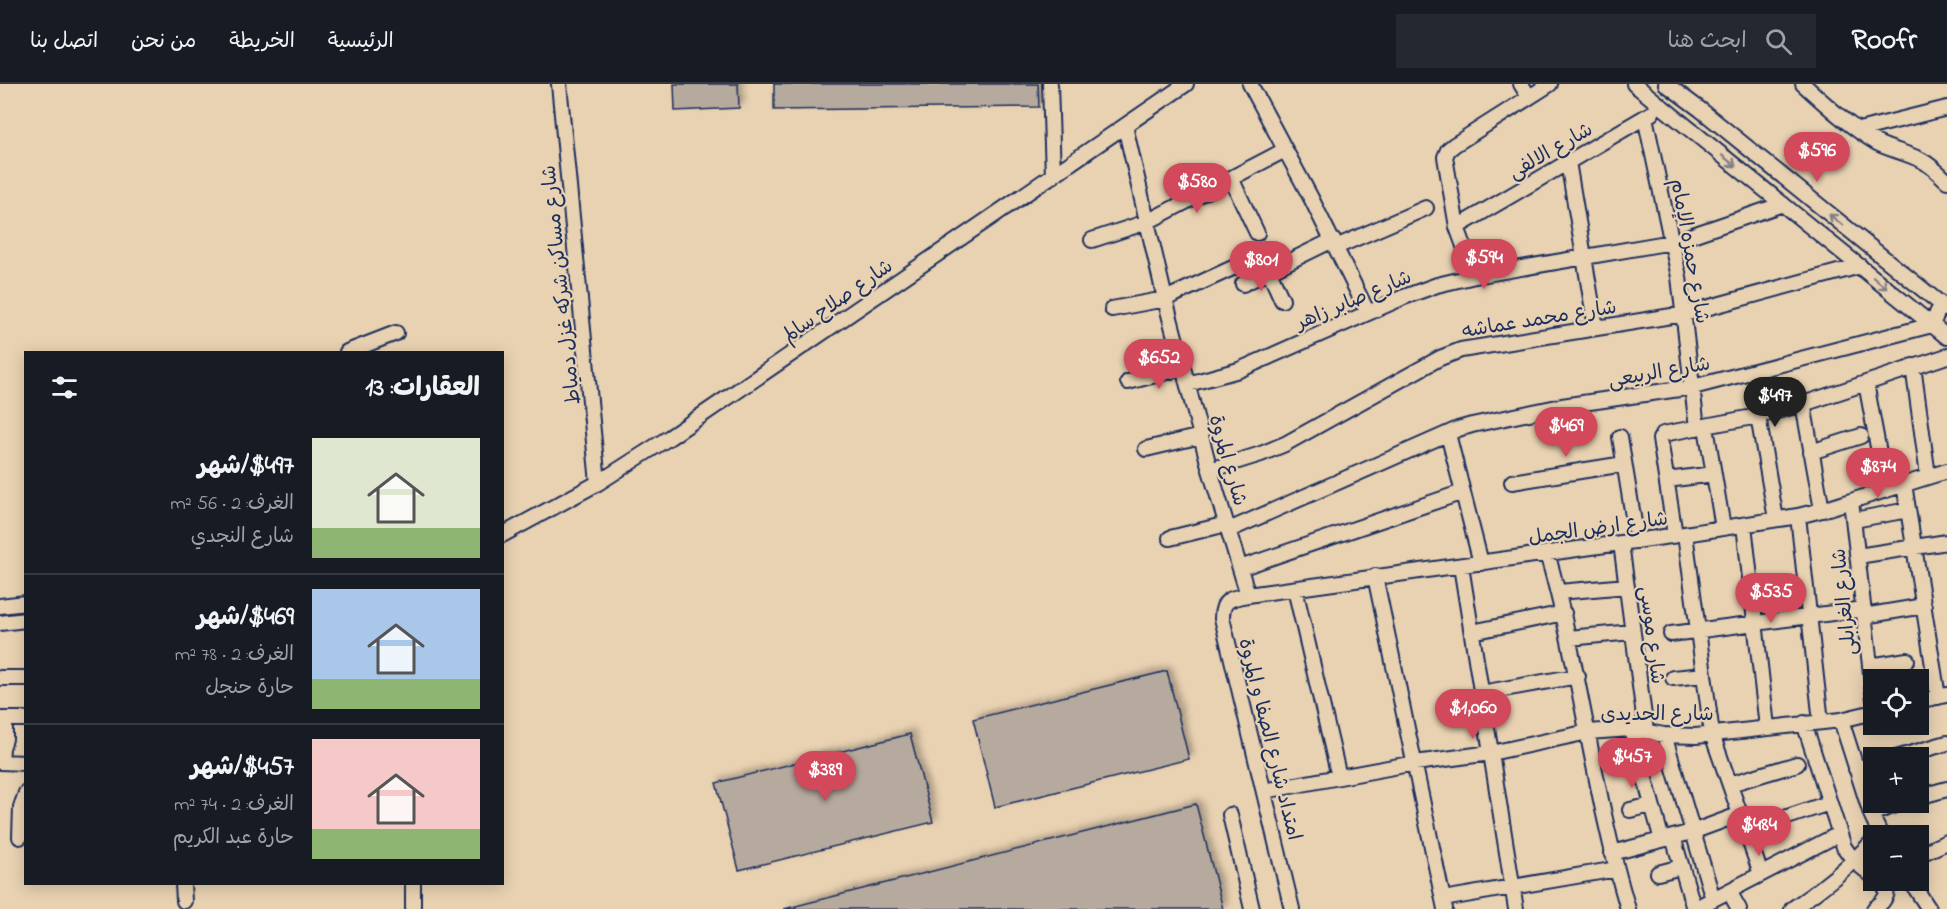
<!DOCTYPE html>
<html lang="ar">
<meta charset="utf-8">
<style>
:root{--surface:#171b24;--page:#242831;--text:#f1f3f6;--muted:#9ea1a6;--line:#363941;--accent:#d1495b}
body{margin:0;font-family:"Indie Flower","Playpen Sans Arabic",sans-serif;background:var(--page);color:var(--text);direction:rtl;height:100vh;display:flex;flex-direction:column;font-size:22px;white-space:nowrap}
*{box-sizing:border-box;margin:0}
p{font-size:20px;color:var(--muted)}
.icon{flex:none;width:33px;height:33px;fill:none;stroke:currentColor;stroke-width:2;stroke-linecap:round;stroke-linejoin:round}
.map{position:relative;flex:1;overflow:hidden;direction:ltr}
.panel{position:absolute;left:24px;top:267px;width:480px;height:534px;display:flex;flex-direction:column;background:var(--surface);border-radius:0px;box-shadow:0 3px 15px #0003;direction:rtl}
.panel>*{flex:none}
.controls{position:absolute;left:1863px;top:585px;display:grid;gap:12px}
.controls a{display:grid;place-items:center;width:66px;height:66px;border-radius:0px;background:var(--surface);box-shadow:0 3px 15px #0003;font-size:30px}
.price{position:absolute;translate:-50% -51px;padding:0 14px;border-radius:21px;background:var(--accent);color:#fff;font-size:20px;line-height:39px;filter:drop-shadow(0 2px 3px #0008)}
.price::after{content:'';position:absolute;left:50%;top:36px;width:18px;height:14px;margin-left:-9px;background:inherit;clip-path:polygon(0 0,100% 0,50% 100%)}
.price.selected{background:#222;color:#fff}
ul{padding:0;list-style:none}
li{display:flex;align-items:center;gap:18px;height:150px;padding:0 24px}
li+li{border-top:2px solid var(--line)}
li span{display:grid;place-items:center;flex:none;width:168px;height:120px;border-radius:0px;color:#555}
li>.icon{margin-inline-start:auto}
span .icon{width:72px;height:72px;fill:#fffc;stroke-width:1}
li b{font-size:26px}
h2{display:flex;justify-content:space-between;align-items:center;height:72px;padding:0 24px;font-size:26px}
header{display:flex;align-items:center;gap:36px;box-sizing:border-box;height:84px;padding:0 30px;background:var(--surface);border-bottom:2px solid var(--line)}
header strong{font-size:28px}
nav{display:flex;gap:33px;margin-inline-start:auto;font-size:21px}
.search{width:420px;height:54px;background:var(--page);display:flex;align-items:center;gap:15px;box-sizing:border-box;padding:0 21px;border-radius:0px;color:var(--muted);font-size:22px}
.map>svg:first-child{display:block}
</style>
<header>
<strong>Roofr</strong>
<div class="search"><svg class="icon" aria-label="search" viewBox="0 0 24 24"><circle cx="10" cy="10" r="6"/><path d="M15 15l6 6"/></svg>ابحث هنا</div>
<nav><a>الرئيسية</a><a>الخريطة</a><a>من نحن</a><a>اتصل بنا</a></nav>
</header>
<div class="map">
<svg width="1947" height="825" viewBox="0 0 1947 825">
<defs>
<filter id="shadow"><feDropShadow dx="4.5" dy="-4.5" stdDeviation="3" flood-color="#0004"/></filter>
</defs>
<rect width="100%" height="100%" fill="#e9d2b2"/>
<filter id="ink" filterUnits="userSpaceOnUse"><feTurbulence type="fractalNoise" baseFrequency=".0167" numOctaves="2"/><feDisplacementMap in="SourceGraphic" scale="12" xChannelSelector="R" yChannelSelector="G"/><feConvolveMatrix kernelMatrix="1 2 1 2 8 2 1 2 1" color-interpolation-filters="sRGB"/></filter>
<g filter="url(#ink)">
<path fill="#b6a99d" stroke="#1b2f5e" stroke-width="1.5" filter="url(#shadow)" d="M674,0h64l1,24 -64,3z
M774,0h264l1,23 -265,3z
M1167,587l22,88 -194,48 -22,-88z
M910,650l23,88 -194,48 -23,-87z
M1196,720l27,105h-439z"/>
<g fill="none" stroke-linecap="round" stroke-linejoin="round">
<g stroke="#1b2f5e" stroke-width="18">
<path id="minor" d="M559,0l39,399
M1050,0l3,92
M1250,0l61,114 57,115
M1521,0l8,13
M1634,0l313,253
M1666,0l35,26 246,199
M1803,0c23,21 47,43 74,59 14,7 30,10 44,17 10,5 18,13 26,21
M1645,33l34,160 18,151
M1125,42l40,173 45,171 38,125
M1859,46l88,-22
M1568,78l28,166
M1231,94l26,55
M1457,143l195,-114
M1092,156l55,-18 138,-72
M1336,163l90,-39
M1269,187l13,29
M1475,192l-18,-49 -12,-70 3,-7 6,-5 96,-61
M1243,200l90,-44
M1112,225l53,-10 72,-33
M347,268l49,-19
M1913,282l15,110
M1128,298l55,-14
M1866,299l20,107
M1188,300l51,-14 165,-73 33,-12 38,-9 197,-34 111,-38
M1803,320l19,106
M1758,332l18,103
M1706,343l17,101
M1448,350l33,129
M1620,353l17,104
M1146,365l55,-13
M1811,368l50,-16
M1210,386l51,-16 24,-10 155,-86 21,-8 223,-36 176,-48
M1667,396l47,-6
M1512,398l112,-18
M1904,400l34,213
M1851,417l23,199
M1798,432l23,206
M1854,436l54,-10
M1744,441l23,202
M1229,446l229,-101 14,-4 90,-19 131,-19 239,-62 6,-14 9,-5
M1685,450l27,200 49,140
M502,451l96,-52 72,-46 516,-353
M1675,451l-15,-96 3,-5 95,-18 45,-12 144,-48
M1170,454l57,-14
M1621,459l25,188
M1547,469c34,117 46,239 81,356
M1858,472l89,-14
M1461,482l55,343
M1240,484l223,-76
M1375,492l70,333
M1295,505l44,188
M1559,508l68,-6
M0,522l26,-3
M1864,532l60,-10
M0,539l26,-3
M1472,548l92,-19
M1671,550l193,-25
M1569,554l63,-6
M1870,582l37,-6
M0,594h26
M1673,594l31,-3
M1481,609l97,-17
M1918,617l28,-6
M0,635h26
M1841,636l30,94 10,22
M1804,639l40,124 10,14 20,16
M1631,645l31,111
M1664,651l49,164
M1896,674l51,-15
M0,678l26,1
M1,678l1,-14 3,-9v-20
M1856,685l18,-5
M1730,700l67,-20
M1264,707l151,-28 76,-10 97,-21 43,-3 33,6 32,1 145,-16 33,-8
M1918,713l29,-8
M1630,726l22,-5
M1871,730l32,-12
M1230,731l22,94
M1746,747l83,-28
M20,753l1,-30 5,-14
M1673,753l21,72
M1612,769l80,-21 49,-18
M1918,771l29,-13
M1658,789l23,-6
M1910,796l19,29
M183,800l1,17
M413,800v25
M1729,807l10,18
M1443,815l174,-30
M1292,825l-70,-291c0,-19 9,-20 26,-23l437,-61 113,-18 24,-6 125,-39
M1694,825l145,-75
M1792,825c30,-20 57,-42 82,-69
M1874,825c12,-9 19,-18 4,-29"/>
</g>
<use href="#minor" stroke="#e9d2b2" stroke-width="14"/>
</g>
<defs><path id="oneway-shaft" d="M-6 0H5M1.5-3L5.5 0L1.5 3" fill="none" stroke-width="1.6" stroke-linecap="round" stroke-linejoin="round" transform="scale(1.5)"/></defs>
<g stroke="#828088">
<use href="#oneway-shaft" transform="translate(1729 77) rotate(39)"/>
<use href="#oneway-shaft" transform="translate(1836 136) rotate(-141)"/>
<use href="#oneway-shaft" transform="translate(1880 199) rotate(39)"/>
</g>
</g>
<g text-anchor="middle" stroke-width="4.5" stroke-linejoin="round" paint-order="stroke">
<g font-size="20" fill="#1b2f5e" stroke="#e9d2b2">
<text transform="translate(1550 66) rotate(-30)" y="7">شارع الالفى</text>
<text transform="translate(1691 167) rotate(80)" y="7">شارع حمزه الإمام</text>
<text transform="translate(560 201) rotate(-96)" y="7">شارع مساكن شركه غزل دمياط</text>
<text transform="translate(1353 215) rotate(-23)" y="7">شارع صابر زاهر</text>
<text transform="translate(837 216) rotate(-35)" y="7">شارع صلاح سالم</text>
<text transform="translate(1539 234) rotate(-9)" y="7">شارع محمد عماشه</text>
<text transform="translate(1659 287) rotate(-10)" y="7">شارع الربيعى</text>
<text transform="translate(1229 376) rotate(74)" y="7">شارع المروة</text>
<text transform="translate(1598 443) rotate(-8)" y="7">شارع ارض الجمل</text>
<text transform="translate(1843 518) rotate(-96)" y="7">شارع الغرابلى</text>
<text transform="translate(1653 551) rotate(83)" y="7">شارع موسى</text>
<text x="1657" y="636">شارع الحديدى</text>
<text transform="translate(1271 655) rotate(76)" y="7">امتداد شارع الصفا و المروة</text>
</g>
</g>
</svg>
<div class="controls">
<a><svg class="icon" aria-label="locate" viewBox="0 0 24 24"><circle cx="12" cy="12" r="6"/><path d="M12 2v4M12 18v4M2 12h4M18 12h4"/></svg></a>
<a>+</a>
<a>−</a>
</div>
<b class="price" style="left:1817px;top:99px">$596</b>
<b class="price" style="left:1197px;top:130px">$580</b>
<b class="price" style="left:1484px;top:206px">$594</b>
<b class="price" style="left:1261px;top:208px">$801</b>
<b class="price" style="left:1159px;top:306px">$652</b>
<b class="price selected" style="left:1775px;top:344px">$497</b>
<b class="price" style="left:1566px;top:374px">$469</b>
<b class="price" style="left:1878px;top:415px">$874</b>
<b class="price" style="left:1771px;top:540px">$535</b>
<b class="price" style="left:1473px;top:656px">$1,060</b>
<b class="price" style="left:1632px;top:705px">$457</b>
<b class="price" style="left:825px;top:718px">$389</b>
<b class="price" style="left:1759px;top:773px">$484</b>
<section class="panel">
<h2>العقارات: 13<svg class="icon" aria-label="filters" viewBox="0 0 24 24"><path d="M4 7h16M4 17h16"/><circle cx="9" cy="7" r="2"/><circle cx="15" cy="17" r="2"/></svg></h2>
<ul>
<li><span style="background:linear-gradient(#dfe7d0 75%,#8fb573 0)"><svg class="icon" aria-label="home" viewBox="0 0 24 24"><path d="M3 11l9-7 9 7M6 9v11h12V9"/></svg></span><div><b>$497/شهر</b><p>الغرف: 2 · 56 m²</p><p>شارع النجدي</p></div></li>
<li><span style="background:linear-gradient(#a9c7e8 75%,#8fb573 0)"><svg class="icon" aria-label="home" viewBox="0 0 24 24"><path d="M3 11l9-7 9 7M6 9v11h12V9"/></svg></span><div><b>$469/شهر</b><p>الغرف: 2 · 78 m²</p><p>حارة حنجل</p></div></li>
<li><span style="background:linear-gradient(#f6c9c9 75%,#8fb573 0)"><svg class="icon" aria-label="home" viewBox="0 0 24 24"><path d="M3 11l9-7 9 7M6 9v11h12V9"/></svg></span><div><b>$457/شهر</b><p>الغرف: 2 · 74 m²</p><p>حارة عبد الكريم</p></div></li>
</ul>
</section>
</div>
